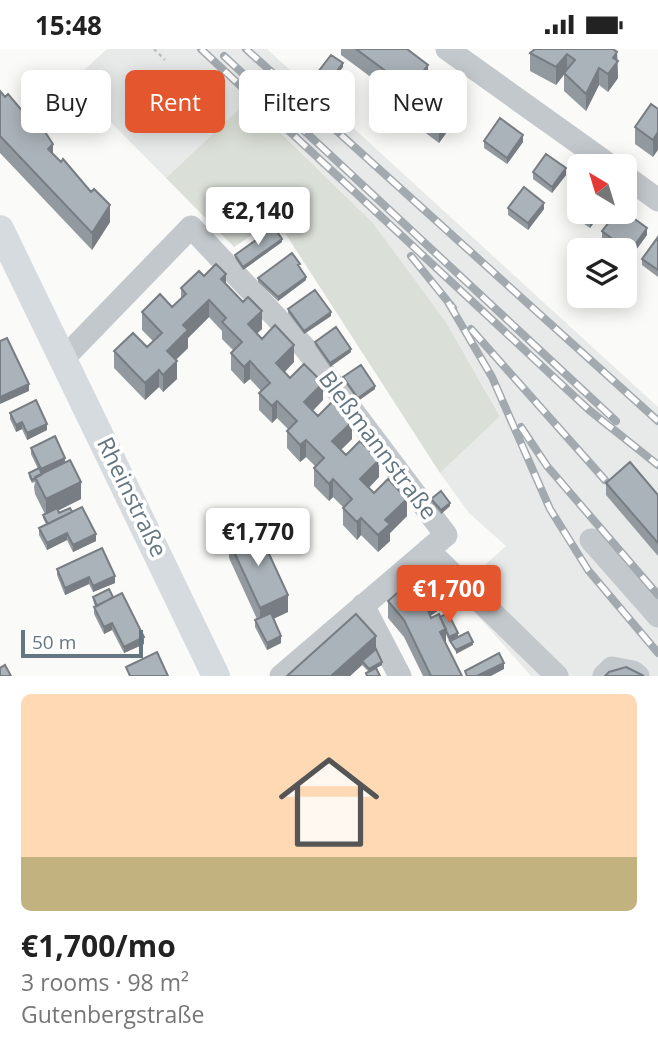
<!DOCTYPE html>
<meta charset="utf-8">
<style>
:root{--surface:#fff;--page:#f2f2f2;--text:#222;--muted:#767676;--accent:#e4572e}
body{margin:0;font-family:"Open Sans",sans-serif;background:var(--page);color:var(--text);height:100vh;display:flex;flex-direction:column;font-size:26px;white-space:nowrap}
*{box-sizing:border-box;margin:0}
p{font-size:23px;color:var(--muted)}
.icon{flex:none;width:38px;height:38px;fill:none;stroke:currentColor;stroke-width:2;stroke-linecap:round;stroke-linejoin:round}
.map{position:relative;height:627px;overflow:hidden}
.drawer{display:flex;flex-direction:column;background:var(--surface);flex:1}
.drawer>*{flex:none}
.hud{position:absolute;left:21px;top:21px;width:616px;height:63px;display:flex;gap:14px}
.needle{width:46px;rotate:322deg}
.buttons{position:absolute;left:567px;top:105px;display:grid;gap:14px}
.buttons a{display:grid;place-items:center;width:70px;height:70px;border-radius:10px;background:var(--surface);box-shadow:0 4px 18px #0003;font-size:35px}
.scale{position:absolute;left:21px;bottom:18px;width:122px;box-sizing:border-box;padding-left:7px;border:4px solid #657683;border-top:0;font-size:19px;line-height:24px;white-space:nowrap;color:#657683;-webkit-text-stroke:5px #fff;paint-order:stroke}
.price{position:absolute;translate:-50% -60px;padding:0 16px;border-radius:7px;background:#fff;color:#222;font-size:23px;line-height:46px;filter:drop-shadow(0 2px 4px #0008)}
.price::after{content:'';position:absolute;left:50%;top:42px;width:21px;height:16px;margin-left:-10px;background:inherit;clip-path:polygon(0 0,100% 0,50% 100%)}
.price.on{background:var(--accent);color:#fff}
ul{padding:0;list-style:none}
li{display:grid;align-content:center;gap:14px;height:371px;padding:0 21px}
li span{display:grid;place-items:center;height:217px;border-radius:10px;color:#555}
li>.icon{margin-inline-start:auto}
span .icon{width:126px;height:126px;fill:#fffc;stroke-width:1}
li b{font-size:30px}
.chip{padding:0 24px;border-radius:10px;background:var(--surface);box-shadow:0 4px 18px #0003;font-size:24px;line-height:63px}
.chip.on{background:var(--accent);color:#fff}
.status{display:flex;justify-content:space-between;align-items:center;height:49px;padding:0 35px;background:var(--surface);direction:ltr}
.status svg{height:19px;fill:currentColor}
.map>svg:first-child{display:block}
</style>
<div class="status"><b>15:48</b><svg viewBox="0 0 49 12"><path d="M0 12V9h3v3zM5 12V6h3v6zM10 12V3h3v9zM15 12V0h3v12zM26 1h20v11H26zM47 4h2v5h-2z"/></svg></div>
<div class="map">
<svg width="658" height="627" viewBox="0 0 658 627">
<rect width="100%" height="100%" fill="#fafaf8"/>
<path fill="#e8e9e9" d="M107,0h160l391,358v269h-127l-75,-85 50,-45 -37,-33 -29,-40 60,-58 -54,-93 -73,-99 -124,-122 -83,77 -95,-96z"/>
<path fill="#dadfd7" d="M248,52l125,122 73,99 54,94 -60,57 -164,-254 -42,28 -68,-69z"/>
<g fill="none" stroke-linecap="round" stroke-linejoin="round">
<path stroke="#bbbfc2" stroke-width="2.5" stroke-dasharray="3.5 3.5" stroke-linecap="butt" d="M154,0l11,11"/>
<path stroke="#c3c8cc" stroke-width="23" d="M447,0l164,117
M625,127l33,24
M65,308l126,-130 115,122 140,186 -165,141
M591,491l67,76
M428,501l129,126
M363,556l37,71
M604,627l8,-8 21,4 5,4"/>
<path stroke="#d6dbdf" stroke-width="28" d="M0,180l216,447"/>
<g stroke="#a2aab0" stroke-width="8">
<path id="rail" d="M201,0l388,361 69,55
M246,0l412,372
M224,7l392,365
M411,207l42,52
M448,253l44,75 58,132 38,61 70,83
M471,280l134,151
M521,378l26,39 111,129"/>
</g>
<use href="#rail" stroke="#fff" stroke-width="5" stroke-dasharray="16" stroke-linecap="butt"/>
</g>
<path fill="#929a9f" d="M341,0h66l21,33 -18,24 -69,-51z
M617,3l1,26 -10,14 -9,-7 -13,26 -22,-20v-17l-8,11 -26,-14v-18z
M343,18l-13,17 -12,-9v-3z
M0,42l110,131 -18,28 -92,-97z
M165,53l28,9 -17,12 -11,-14z
M465,58l-26,36 -24,-18v-17z
M658,60l-5,48 -18,-13v-17z
M484,92l39,1 -16,22 -23,-16z
M533,123l33,3 -14,18 -19,-14z
M508,159l36,1 -16,21 -20,-15z
M571,159l31,4 -12,16 -19,-13z
M602,182l45,4 -17,23 -5,-3v-5h-6l-17,-12z
M658,188v40l-16,-12v-6z
M282,193l-39,28 -8,-12v-3z
M300,218l6,13 -28,21 -20,-19v-4z
M204,227l22,8 36,45 -5,4 5,6 32,23 -9,10 5,6 33,22 -10,11 5,5 34,23 -11,11 5,5 33,22 -10,11 5,5 33,23 -17,17v8l-12,11 -17,-17 -4,5 -14,-15v-18l-10,-10 -4,4 -15,-15v-18l2,-1 -10,-10 -6,5 -13,-14v-17l1,-2 -11,-11 -5,5 -13,-13v-17l2,-2 -11,-12 -6,5 -13,-14v-17l2,-3 -11,-11v-8l-13,-14 -21,21v10l-12,12 1,19 -14,13 -4,-5 -14,13 -31,-32v-17l33,-4 6,-6 -11,-11v-18l30,-5 9,-8v-11z
M288,260l43,7 -27,18 -16,-21z
M315,293l36,10 -21,15 -15,-22z
M343,328l32,12 -17,12 -15,-21z
M10,364l37,17 -20,10 -5,-11 -6,3 -6,-13z
M31,399l34,14 16,37 -23,12 1,2 13,-1 24,29 -23,11 -6,-12 -20,10 -8,-15v-7l7,-4 -3,-6v-3l2,-1 -10,-20 -1,-7 1,-5 -3,1 -3,-6v-4l9,-4 -7,-15z
M606,434l52,12v61l-52,-61z
M431,450l19,7 -9,8 -10,-12z
M229,492l59,71 -15,7 8,24 -14,7 -12,-23v-7l2,-1 -28,-61z
M57,520l58,14 -22,9 -4,-8 -24,11 -8,-20z
M93,548h20l31,47 -20,9 -12,-23 -8,4 -10,-20v-7l1,-1 -2,-6z
M388,552l52,8 -10,7 1,2 9,-1 18,19 -9,5 -3,-7v9l16,33h-39l-19,-39 -16,-19z
M376,600l6,16 -6,3 4,8h-14v-3l3,-1 -7,-7 -12,11h-63z"/>
<path fill="#777d82" d="M617,3l1,26 -10,14v-18l5,-16z
M567,5v17l-11,14v-18z
M343,14v4l-13,17v-4z
M428,16v17l-18,24v-17z
M599,19v17l-13,26v-17z
M465,40v18l-26,36v-18z
M193,55v7l-17,12v-7z
M658,83v18l-5,7v-17z
M523,86v7l-16,22v-6z
M53,95v17l-5,-12z
M566,119v7l-14,18v-6z
M544,154v6l-16,21v-7z
M110,156v17l-18,28v-17z
M597,163h5l-12,16v-7z
M647,179v7l-17,23v-6z
M282,190v3l-39,28v-3z
M226,225v17l-5,-12z
M306,228v3l-28,21v-4z
M209,251v17l-21,21v10l-21,20v-17l16,-26z
M262,262v18l-14,13v-18z
M331,263v4l-27,18v-3z
M294,296v17l-18,18v-17z
M351,300v3l-21,15v-4z
M177,312v18l-14,13v-17z
M250,312v18l-6,5v-17z
M159,321v17l-14,13v-17z
M323,334v17l-19,19v-17z
M29,335v7l-29,13v-7z
M375,337v3l-17,12v-3z
M277,352v17l-5,5v-17z
M22,373v7l-6,3v-7z
M352,373v17l-20,19v-17z
M47,375v6l-20,10v-7z
M306,391v17l-6,5v-17z
M65,409v6l-24,12v-7z
M379,411v17l-19,19v-17z
M333,430v18l-4,4v-17z
M81,433v17l-35,17v-17z
M407,450v17l-17,17v8l-12,11v-17l7,-15z
M450,454v3l-9,8v-4z
M361,469v17l-4,5v-18z
M67,484v7l-20,10v-7z
M96,485v7l-23,11v-7z
M115,527v7l-22,9v-6z
M89,528v7l-24,11v-7z
M440,543v17l-15,11v-18z
M288,546v17l-28,13v-17z
M112,574v7l-8,4v-7z
M446,580v17l-6,-14z
M458,584v3l-9,5v-4z
M281,587v7l-14,7v-7z
M376,587v17l-14,8v4l-12,11h-19z
M144,588v7l-20,9v-6z
M473,593v3l-17,9v-4z
M382,613v3l-13,7v-3z
M504,614v6l-13,7h-14z"/>
<path fill="#aab3b9" stroke="#777d82" stroke-width="2" d="M356,0h51l21,16 -18,24z
M535,0h78l4,3 -4,6 5,3 -10,13 -9,-6 -13,26 -22,-21 11,-13 -8,-6 -11,13 -26,-14z
M331,6l12,8 -13,17 -12,-8z
M441,23l24,17 -26,36 -24,-17z
M182,40l11,15 -17,12 -11,-14z
M0,42l5,6 3,-3 27,32 4,-3 14,21 -5,5 13,13 2,-3 28,33 3,-3 16,16 -18,28 -92,-97z
M651,55l7,5v23l-5,8 -18,-13z
M500,69l23,17 -16,23 -23,-17z
M546,105l20,14 -14,19 -19,-15z
M524,138l20,16 -16,20 -20,-15z
M579,148v15h18l-7,9 -19,-13z
M617,163h8l22,16 -17,24 -28,-21z
M274,178l8,12 -39,28 -8,-12z
M658,188v33l-16,-11z
M292,204l8,11 -2,1 8,12 -28,20 -20,-19z
M216,215l10,10 -5,5 22,23 5,-5 14,14 -14,13 14,15 13,-14 19,20 -18,18 14,15 14,-14 19,19 -19,19 14,14 14,-14 20,20 -20,19 14,14 14,-14 19,19 -19,19 14,14 14,-14 19,20 -22,21 5,4 -12,11 -17,-17 -4,4 -14,-14 9,-9 -19,-20 -4,5 -15,-16 10,-10 -18,-18 -6,5 -13,-14 10,-10 -20,-20 -5,5 -13,-13 11,-10 -20,-22 -6,6 -13,-14 11,-11 -20,-20 4,-4 -17,-18 -26,25 5,5 -21,21 10,10 -14,14 -4,-5 -14,13 -31,-32 19,-18 14,14 15,-14 -20,-21 18,-18 12,13 14,-13 -5,-6 18,-17 5,5z
M315,241l16,22 -27,19 -16,-22z
M336,278l15,22 -21,14 -15,-21z
M7,289l22,46 -29,13v-56z
M361,316l14,21 -17,12 -15,-21z
M36,351l11,24 -20,9 -5,-11 -6,3 -6,-12z
M55,387l10,22 -24,11 -10,-21z
M70,411l11,22 -35,17 -11,-22z
M630,413l28,33v48l-52,-60z
M39,419l3,6 -10,6 -3,-7z
M441,442l9,12 -9,7 -10,-11z
M82,458l14,27 -23,11 -6,-12 -20,10 -8,-15z
M57,459l2,5 11,-5 2,4 -24,12 -5,-9z
M257,479l31,67 -28,13 -31,-67z
M102,499l13,28 -22,10 -4,-9 -24,11 -8,-19z
M421,523l19,20 -15,10 6,16 8,-4 7,15 -6,3 22,44h-31l-27,-56 -16,-19z
M109,540l4,8 -16,9 -4,-9z
M122,544l22,44 -20,10 -12,-24 -8,4 -10,-20z
M271,564l10,23 -14,7 -12,-23z
M448,564l10,20 -9,4 -9,-20z
M356,565l20,22 -45,40h-44z
M468,583l5,10 -17,8 -6,-9z
M376,600l6,13 -13,7 -7,-8z
M157,603l11,24h-38l-4,-9z
M499,604l5,10 -27,13h-10l-2,-5z
M5,616l6,11h-11v-8z
M626,618l18,9h-39l4,-4z
M376,619l4,8h-13l-1,-3z"/>
<g text-anchor="middle" stroke-width="7" stroke-linejoin="round" paint-order="stroke">
<g font-size="23" fill="#657683" stroke="#fff">
<text transform="translate(378 396) rotate(53)" y="8">Bleßmannstraße</text>
<text transform="translate(132 448) rotate(64)" y="8">Rheinstraße</text>
</g>
</g>
</svg>
<div class="buttons">
<a><svg class="needle" viewBox="-14 -14 28 28"><path d="M0-13l5 13h-10z" fill="#e53935"/><path d="M0 13l5-13h-10z" fill="#767676"/></svg></a>
<a><svg class="icon" aria-label="layers" viewBox="0 0 24 24"><path d="M12 4l9 5-9 5-9-5zM3 14l9 5 9-5"/></svg></a>
</div>
<div class="scale">50 m</div>
<b class="price" style="left:258px;top:198px">€2,140</b>
<b class="price" style="left:258px;top:519px">€1,770</b>
<b class="price on" style="left:449px;top:576px">€1,700</b>
<div class="hud">
<a class="chip">Buy</a>
<a class="chip on">Rent</a>
<a class="chip">Filters</a>
<a class="chip">New</a>
</div>
</div>
<section class="drawer">
<ul>
<li><span style="background:linear-gradient(#ffd9b3 75%,#c2b280 0)"><svg class="icon" aria-label="home" viewBox="0 0 24 24"><path d="M3 11l9-7 9 7M6 9v11h12V9"/></svg></span><div><b>€1,700/mo</b><p>3 rooms · 98 m²</p><p>Gutenbergstraße</p></div></li>
</ul>
</section>
